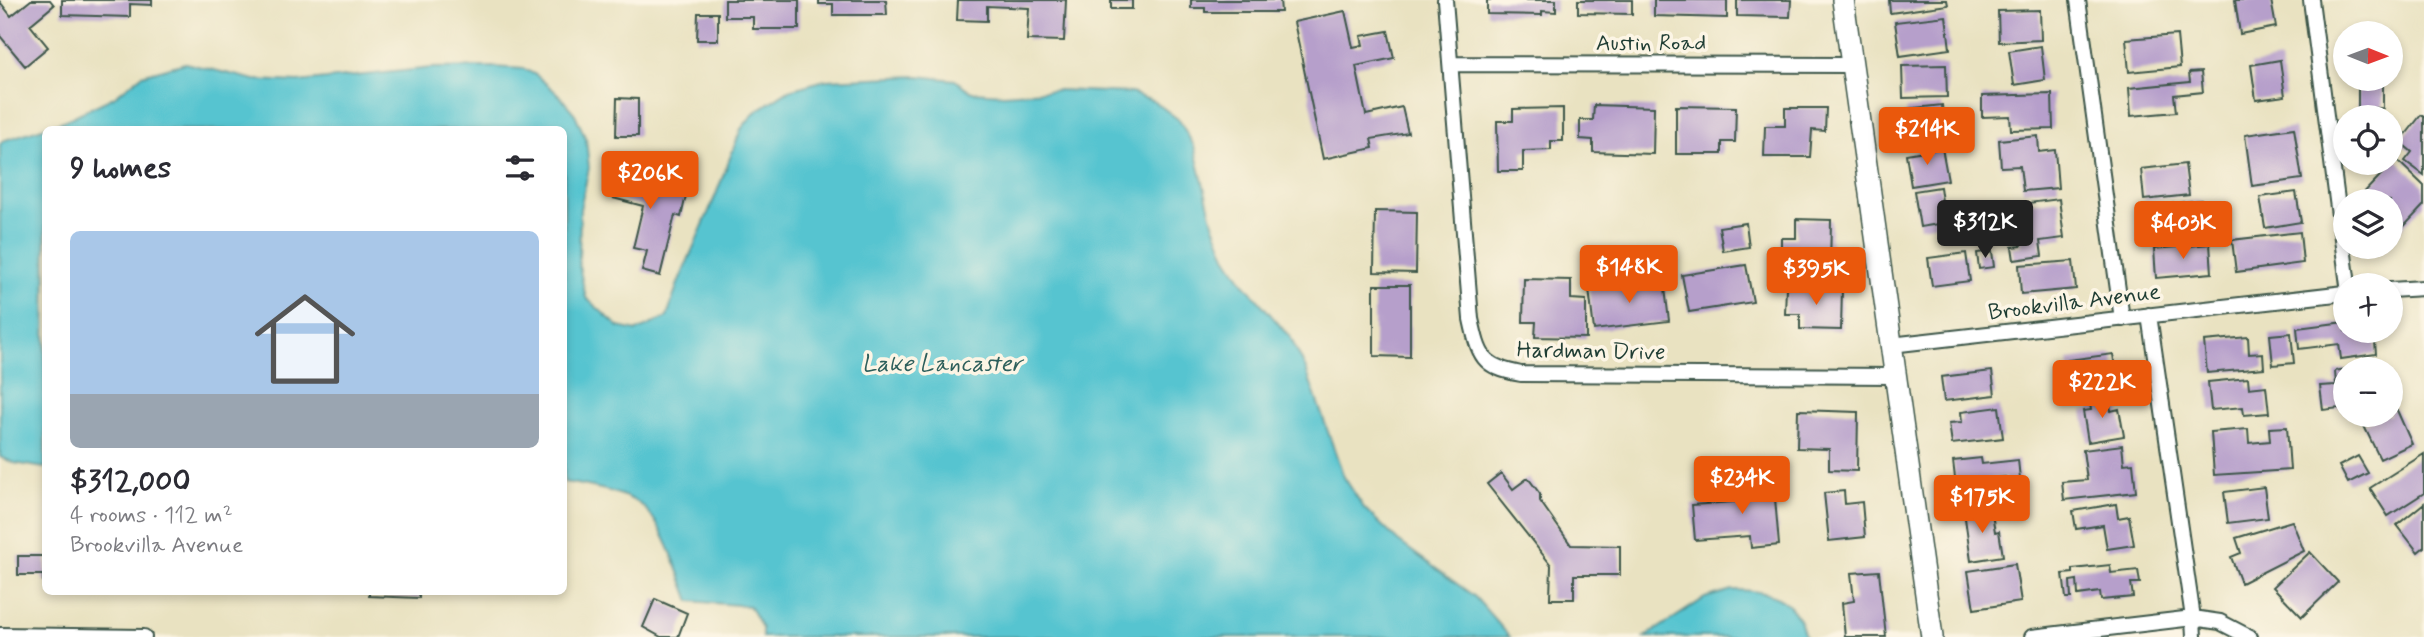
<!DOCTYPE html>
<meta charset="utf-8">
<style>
:root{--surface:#fff;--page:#f2f2f3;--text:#2b2b33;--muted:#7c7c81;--accent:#ea580c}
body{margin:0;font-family:Mynerve,sans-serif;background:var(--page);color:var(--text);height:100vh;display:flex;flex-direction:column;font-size:26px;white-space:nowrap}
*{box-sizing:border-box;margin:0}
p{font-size:23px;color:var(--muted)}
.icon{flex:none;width:38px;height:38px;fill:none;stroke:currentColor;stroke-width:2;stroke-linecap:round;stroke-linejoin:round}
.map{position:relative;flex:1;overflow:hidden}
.side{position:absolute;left:42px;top:126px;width:525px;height:469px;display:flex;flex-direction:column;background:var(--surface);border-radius:10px;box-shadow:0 4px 10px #0003}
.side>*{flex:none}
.needle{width:46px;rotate:91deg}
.controls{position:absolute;left:2333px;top:21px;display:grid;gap:14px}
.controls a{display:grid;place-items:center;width:70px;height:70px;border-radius:50%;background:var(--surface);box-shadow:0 4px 10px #0003;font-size:35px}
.price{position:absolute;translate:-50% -60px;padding:0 16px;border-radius:7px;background:var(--accent);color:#fff;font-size:23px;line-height:46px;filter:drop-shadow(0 2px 4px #0008)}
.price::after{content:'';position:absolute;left:50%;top:42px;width:21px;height:16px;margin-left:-10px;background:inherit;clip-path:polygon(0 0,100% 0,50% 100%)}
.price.on{background:#222;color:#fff}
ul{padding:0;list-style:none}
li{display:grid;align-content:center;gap:14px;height:371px;padding:0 28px}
li span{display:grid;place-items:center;height:217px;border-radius:10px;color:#555}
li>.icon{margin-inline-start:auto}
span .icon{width:126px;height:126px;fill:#fffc;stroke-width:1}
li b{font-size:30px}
h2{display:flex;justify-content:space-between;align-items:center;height:84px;padding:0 28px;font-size:30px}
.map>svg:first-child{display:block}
</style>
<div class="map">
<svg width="2424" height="637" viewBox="0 0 2424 637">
<rect width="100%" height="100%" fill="#fcf5e5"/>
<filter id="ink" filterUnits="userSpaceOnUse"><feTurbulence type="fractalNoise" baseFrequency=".0143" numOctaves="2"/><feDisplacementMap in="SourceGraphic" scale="14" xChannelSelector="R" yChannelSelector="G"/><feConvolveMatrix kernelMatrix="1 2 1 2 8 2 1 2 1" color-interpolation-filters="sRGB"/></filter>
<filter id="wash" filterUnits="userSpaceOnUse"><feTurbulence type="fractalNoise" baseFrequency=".00686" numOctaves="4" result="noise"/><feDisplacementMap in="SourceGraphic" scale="28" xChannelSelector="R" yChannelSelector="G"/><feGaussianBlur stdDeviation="1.57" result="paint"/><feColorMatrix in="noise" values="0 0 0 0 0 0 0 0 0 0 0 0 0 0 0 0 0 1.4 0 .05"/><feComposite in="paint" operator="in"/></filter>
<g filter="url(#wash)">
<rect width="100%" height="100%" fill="#e9e2c1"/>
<path fill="#57c4d0" stroke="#3b8082" stroke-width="2" d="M185,63l70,17 43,2 134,-14 61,-1 31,2 12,6 22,19 17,20 11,25 3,29 -9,41 -1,57 7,32 33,29 18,4 30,-14 10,-31 38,-89 26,-68 14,-17 34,-22 36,-10 93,-4 37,4 17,12 31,2 55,-4 73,3 24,9 24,18 15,26 19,77 13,33 19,29 45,52 15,30 39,110 20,31 34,33 77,56 35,40h-748v-9l-13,-22 -59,-5c-11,-27 -28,-84 -53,-99 -22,-12 -50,-16 -73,-20v-352h-518l-1,338 -31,-5 -14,-6v-312l2,-4 62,-20 50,-24 28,-22z
M1732,590c37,0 64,7 73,47h-160l60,-39z"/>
<g id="blocks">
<path fill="#b69fcb" d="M31,0h19l4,5 -24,20 18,22 -23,19 -25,-30v-34l11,14z
M62,0h90v5l-22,-1v13l-68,-2z
M725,0h74v29h-46v-12h-28z
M819,0h67l1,15h-54v-11h-14z
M958,0h108l-2,41 -37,-1 2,-32 -42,-2v15l-30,-1z
M1111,0h21v9h-21z
M1191,0h89l1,12h-76v-4h-14z
M1487,0h69v12l-14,-1v4l-55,-1z
M1578,0h54v14l-54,-1z
M1654,0h73v18l-73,-2z
M1737,0h54l-1,17 -53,-1z
M1889,0h58l1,5 -58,8z
M2235,0h36l5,27 -36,7z
M2040,10l1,30 -42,2 -1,-31z
M1345,11l8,36 10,-2 -2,-9 27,-5 6,27 -38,8 10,49 36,-8 6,26 -37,6 2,9 -50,11 -29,-137z
M698,13h20v27h-21z
M1946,16l4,33 -50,7 -5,-34z
M2177,35l3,32 -51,5 -3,-33z
M2041,46l4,34 -31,5 -5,-34z
M2280,60l5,36 -29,4 -5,-35z
M1946,65l1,32 -44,1 -1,-32z
M2201,72l2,20 -29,3 2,17 -45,4 -2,-28 61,-6 -1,-9z
M2358,79h25v29l-25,1z
M2052,94l1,35 -42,1 -1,-14 -28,1v-21z
M617,98l21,1v37h-22z
M1594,105l60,2 -1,47 -60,-2v-12l-13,-1v-19h13z
M1942,105l3,30 -35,5 -4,-31z
M1676,106l60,1 -1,35h-13v12h-46z
M1563,108v33h-12v9l-28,1v20h-25l-1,-50h16v-12z
M1785,108h41l-1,23 -13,-1 -2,27h-46l1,-31h20z
M2421,115l3,2v58l-19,-14 7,-9 -12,-10z
M2294,128l8,51 -50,7 -7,-51z
M2038,136l1,16 16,-2 3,38 -35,3 -3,-25 -19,1 -2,-27z
M1942,148l6,32 -37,6 -5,-32z
M2396,159l28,27v19l-28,30 -6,-5v-29l-32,-2z
M622,160l34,8 -3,14 34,9 -6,26 -6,-2 -15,61 -18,-5 5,-20 -14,-3 10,-42 -30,-8z
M2185,164l4,31 -45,5 -3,-31z
M1940,187l5,36 -25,4 -6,-36z
M2296,192l5,30 -36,6 -5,-31z
M2059,199l5,39 -24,3 2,15 -28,4 -2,-13 9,-1 -2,-16 12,-2 -3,-25z
M2201,200l4,32 -53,7 -4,-32z
M1375,211l42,1 -1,61 -42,-1z
M1796,219l35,1 -1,49 -49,-1v-30h15z
M1746,223l3,24 -26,4 -4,-24z
M2300,232l3,31 -67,9 -4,-32z
M2210,244l2,29 -56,5 -2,-29z
M1992,251l2,16 -15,2 -2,-16z
M1966,253l4,28 -38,5 -4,-28z
M2073,261l3,28 -55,5 -2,-29z
M1746,265l7,37 -64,10 -7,-37z
M1524,279l47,1v19l15,1v38l-51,-1 1,-15h-13z
M1664,280l5,41 -75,9 -5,-41z
M1374,285h36v72l-36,-1z
M1786,287l56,1 -1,42 -41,-1v-15h-15z
M2345,322v9h29l2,23 -35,5 -2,-15 -40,5 -2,-21z
M2291,333l3,30 -21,2 -3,-30z
M2248,337l1,17 14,-1 1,15 -57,5 -3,-32z
M2113,354l5,32 -46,6 -4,-32z
M2345,369v32l-6,1 1,6 -17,2 -3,-24 16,-1 -1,-14z
M1992,371l3,24 -51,6 -3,-24z
M2248,378l1,10 17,-2 3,27 -25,2 -1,-8 -32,3 -3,-28z
M2108,395l3,16 8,-2 5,27 -36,6 -5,-31 8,-1 -2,-12z
M1999,407l4,31 -51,6 -3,-21 13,-1 -1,-10z
M2396,408l16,36 -32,15 -17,-35 19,-9h8v-4z
M1798,410l60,2 -1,59 -28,-1v-21l-32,-1z
M2287,427l3,43 -76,5 -3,-43 37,-3 1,14 21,-2 -1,-13z
M2122,445l2,19 9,-1 3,29 -72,8 -2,-18 25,-2 -4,-30z
M2424,454v39l-36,23 -18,-28z
M2358,456l10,17 -20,10 -9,-17z
M1981,458l1,6 36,-4 3,28 -15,2 -1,-13 -16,2 2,12 -34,4 -4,-34z
M1501,473l12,16 15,-11 12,16v7l31,44 49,1v29h-46v24h-24l1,-34 -64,-81z
M1773,475l6,70 -28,3 -1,-12 -55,4 -3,-35 54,-4 -1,-23z
M2264,487l4,31 -40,5 -4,-31z
M1844,491l1,13 17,-2 3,35 -36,4 -5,-48z
M2424,503v44l-6,5 -21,-27z
M2116,504l2,14 11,-2 5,29 -27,4 -4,-24 -27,4 -3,-18z
M1991,507l4,25 4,-1 4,25 -32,5 -7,-50z
M2292,521l12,30 -63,32 -10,-26 10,-4 -5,-15z
M2310,552l28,30 -36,35 -29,-30z
M18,556h28v25h-3v-6h-25z
M2015,564l6,38 -47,7 -6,-38z
M2110,565l1,8 27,-3 2,13h-9l2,14 -32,3 -1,-8 -22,3 -1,-15 -7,1 1,17h-5l-3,-24 10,-1v-4z
M1879,571l7,66h-41l-3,-34 12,-2 -3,-28z
M369,592h50v6l-50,-2z
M655,599l32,14 -9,24h-17l-18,-10z"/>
</g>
</g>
<g filter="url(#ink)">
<use href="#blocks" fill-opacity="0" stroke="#3d5649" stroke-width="2"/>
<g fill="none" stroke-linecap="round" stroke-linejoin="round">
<g stroke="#3d5649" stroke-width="18">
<path id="street" d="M1445,0l26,319c8,37 11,48 50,55l374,2
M2078,0l44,319
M2311,0l37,285
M1451,64l399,1
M2390,290l34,-2
M2149,315l44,303 1,19
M1891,345l454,-52
M0,635l144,2
M2032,637l161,-19 27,4 29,15"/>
</g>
<g stroke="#3d5649" stroke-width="24">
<path id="secondary" d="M1843,0l89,637"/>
</g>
<use href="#street" stroke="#fff" stroke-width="14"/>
<use href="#secondary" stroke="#fff" stroke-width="21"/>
</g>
</g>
<g text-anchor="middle" stroke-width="7" stroke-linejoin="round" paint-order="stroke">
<g font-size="23" fill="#1f3d34" stroke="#fcf5e5">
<text x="1651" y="50">Austin Road</text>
<text transform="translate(2074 301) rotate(-7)" y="8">Brookvilla Avenue</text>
<text transform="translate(1591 350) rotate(1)" y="8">Hardman Drive</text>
</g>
<g font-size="24" font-style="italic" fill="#2d5f5b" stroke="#fcf5e5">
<text x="942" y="371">Lake Lancaster</text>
</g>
</g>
</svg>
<div class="controls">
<a><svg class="needle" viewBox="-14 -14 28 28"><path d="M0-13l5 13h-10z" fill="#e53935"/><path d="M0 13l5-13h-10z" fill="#7c7c81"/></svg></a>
<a><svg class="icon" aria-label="locate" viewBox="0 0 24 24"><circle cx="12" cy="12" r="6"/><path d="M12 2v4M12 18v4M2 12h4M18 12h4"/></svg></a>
<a><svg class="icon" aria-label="layers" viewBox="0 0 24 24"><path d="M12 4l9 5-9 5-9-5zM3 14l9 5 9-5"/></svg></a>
<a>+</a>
<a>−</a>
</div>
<b class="price" style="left:1927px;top:167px">$214K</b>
<b class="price" style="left:650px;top:211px">$206K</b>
<b class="price on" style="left:1985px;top:260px">$312K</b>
<b class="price" style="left:2183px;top:261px">$403K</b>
<b class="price" style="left:1629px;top:305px">$148K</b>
<b class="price" style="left:1816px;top:307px">$395K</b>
<b class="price" style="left:2102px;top:420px">$222K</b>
<b class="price" style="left:1742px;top:516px">$234K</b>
<b class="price" style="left:1982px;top:535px">$175K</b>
<section class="side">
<h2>9 homes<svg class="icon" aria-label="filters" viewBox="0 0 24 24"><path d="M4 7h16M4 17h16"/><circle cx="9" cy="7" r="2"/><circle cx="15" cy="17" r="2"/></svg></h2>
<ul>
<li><span style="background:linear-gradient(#a9c7e8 75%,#9aa5b1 0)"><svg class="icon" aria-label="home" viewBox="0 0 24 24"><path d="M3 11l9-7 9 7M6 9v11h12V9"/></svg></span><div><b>$312,000</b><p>4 rooms · 112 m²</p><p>Brookvilla Avenue</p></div></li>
</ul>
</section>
</div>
